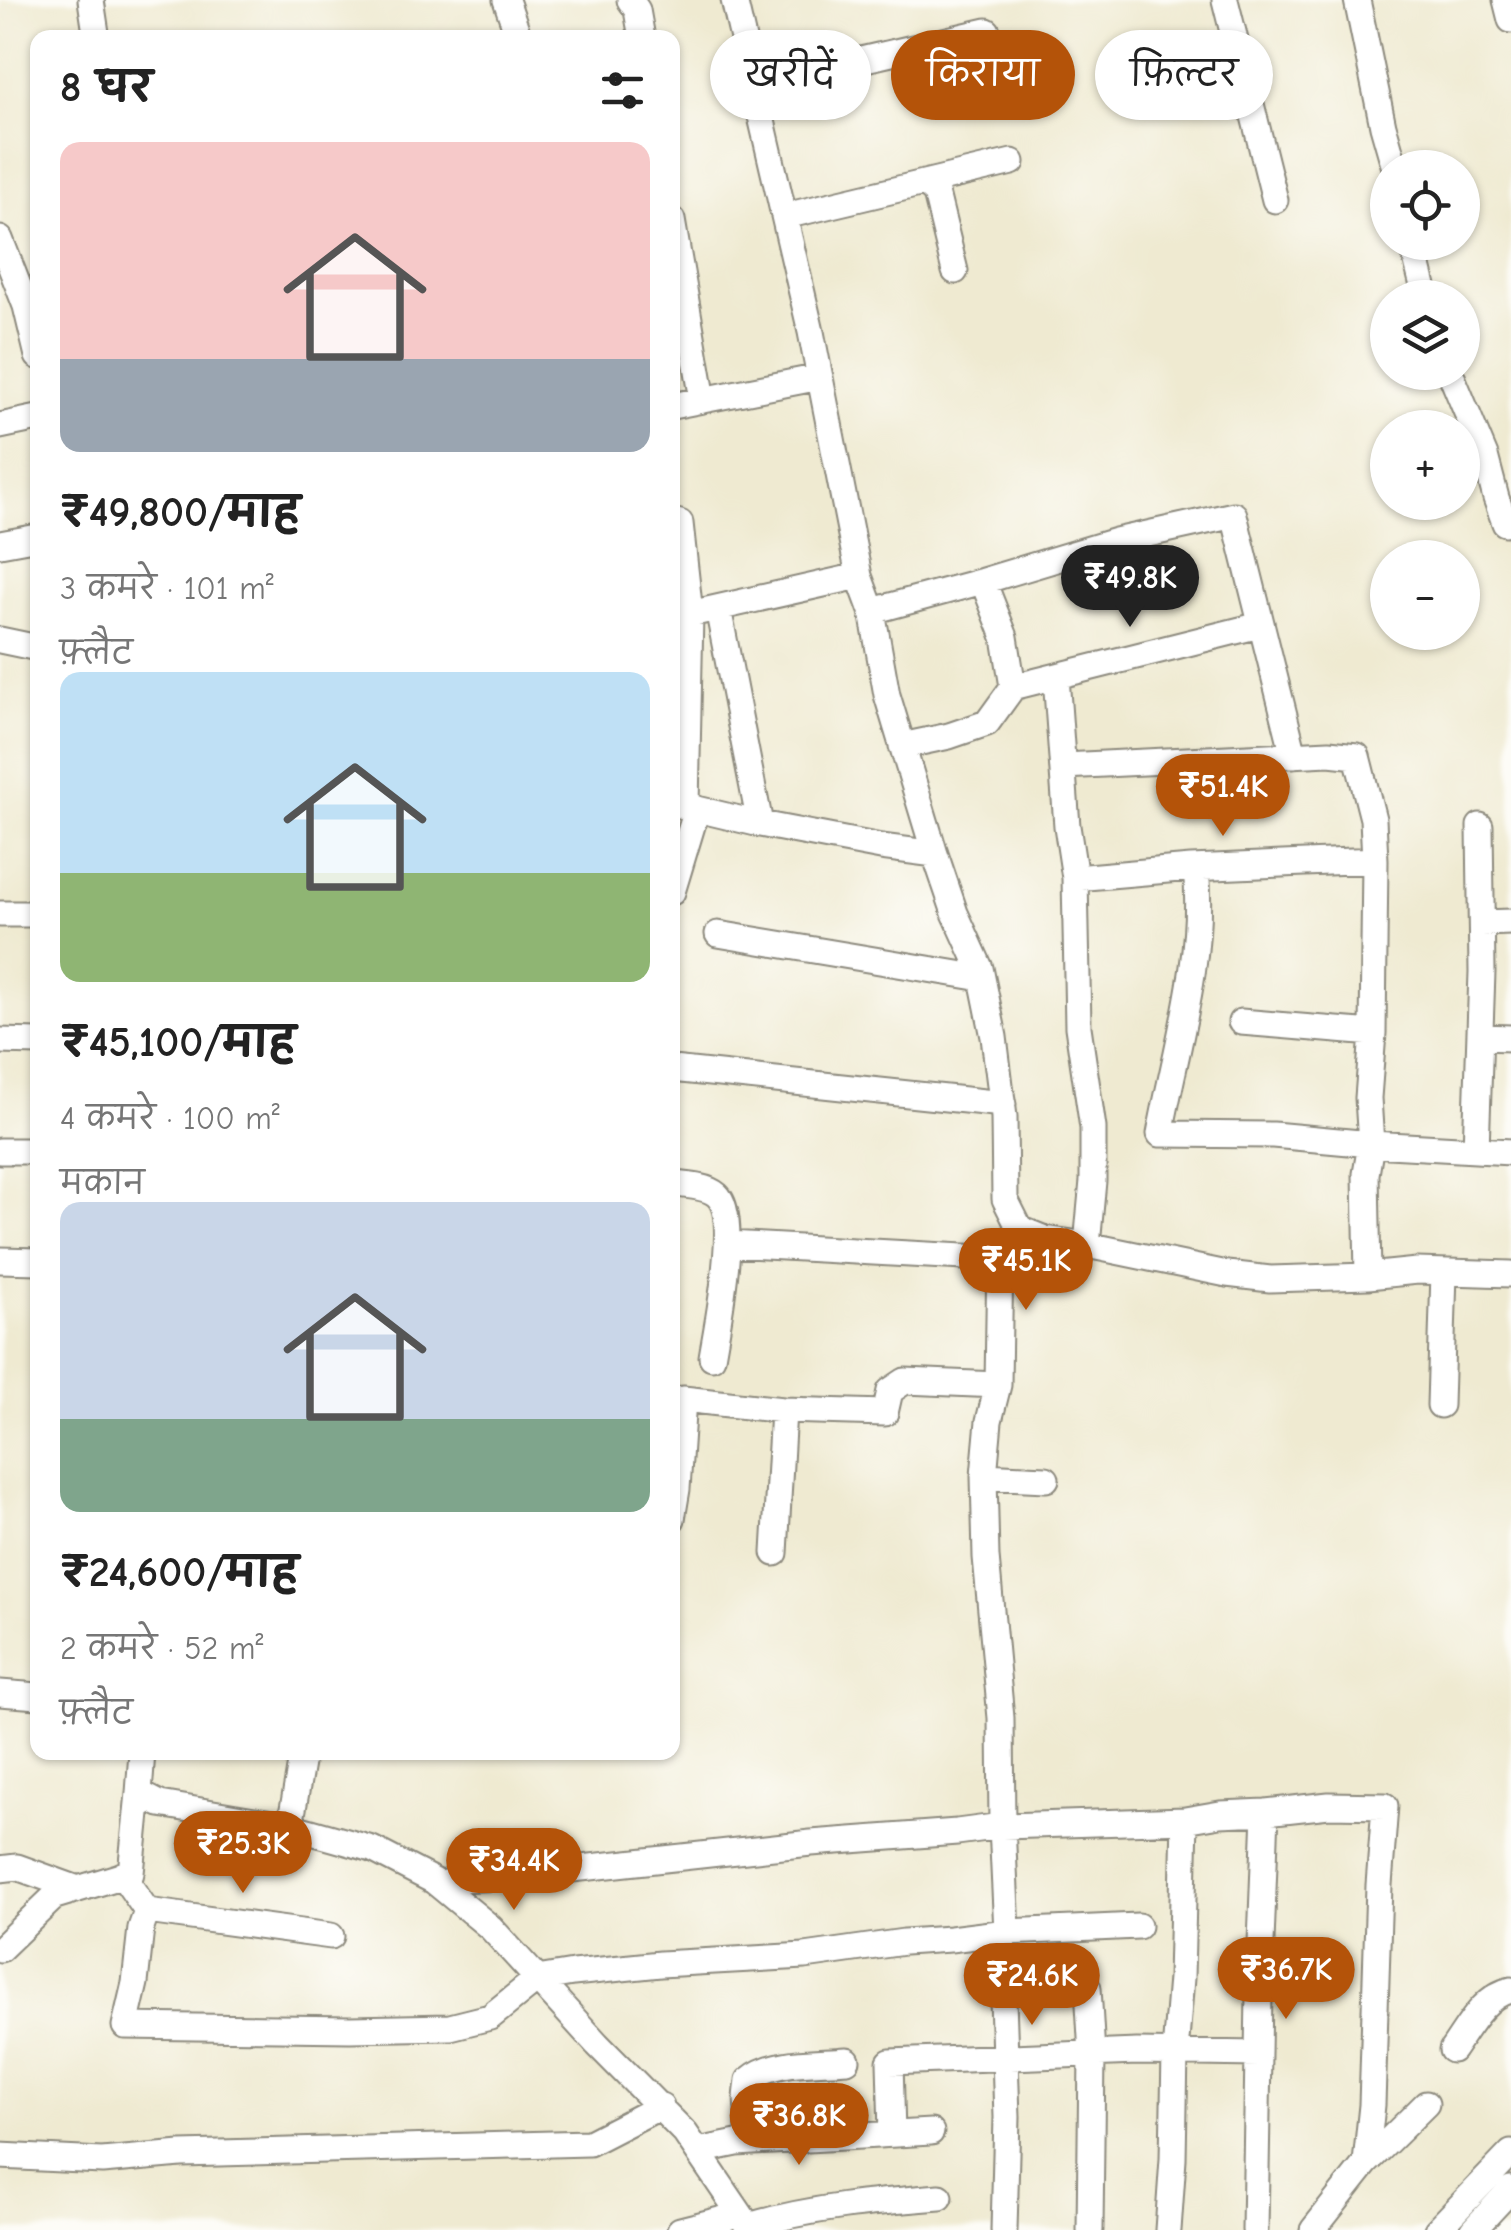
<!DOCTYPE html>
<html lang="hi">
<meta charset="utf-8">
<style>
:root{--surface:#fff;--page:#f6f6f6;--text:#222;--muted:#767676;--accent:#b45309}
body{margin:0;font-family:"Comic Neue","Playpen Sans Deva",sans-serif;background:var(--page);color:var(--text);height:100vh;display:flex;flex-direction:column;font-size:38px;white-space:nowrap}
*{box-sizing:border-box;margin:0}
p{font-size:32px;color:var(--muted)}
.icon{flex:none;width:55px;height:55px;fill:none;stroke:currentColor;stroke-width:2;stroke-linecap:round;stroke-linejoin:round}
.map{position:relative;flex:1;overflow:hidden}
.panel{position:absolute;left:30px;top:30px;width:650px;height:1730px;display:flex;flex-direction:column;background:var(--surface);border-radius:20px;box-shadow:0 2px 8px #0004}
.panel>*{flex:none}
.banner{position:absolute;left:710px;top:30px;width:650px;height:90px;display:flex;gap:20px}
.fabs{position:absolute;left:1370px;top:150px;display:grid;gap:20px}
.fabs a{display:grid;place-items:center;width:110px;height:110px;border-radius:50%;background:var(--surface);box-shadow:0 2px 8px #0004;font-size:50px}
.price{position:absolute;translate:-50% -85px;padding:0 22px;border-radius:35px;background:var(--accent);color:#fff;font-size:32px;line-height:65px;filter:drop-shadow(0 2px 5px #0008)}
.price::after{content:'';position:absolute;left:50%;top:60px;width:30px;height:22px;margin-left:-15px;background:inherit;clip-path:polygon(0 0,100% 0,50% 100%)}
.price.on{background:#222;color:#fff}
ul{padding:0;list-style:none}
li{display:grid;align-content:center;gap:20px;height:530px;padding:0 30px}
li span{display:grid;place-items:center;height:310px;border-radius:20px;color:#555}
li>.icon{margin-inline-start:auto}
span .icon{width:180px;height:180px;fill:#fffc;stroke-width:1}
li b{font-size:42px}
h2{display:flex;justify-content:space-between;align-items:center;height:120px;padding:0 30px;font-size:42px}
.tag{padding:0 35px;border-radius:45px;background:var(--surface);box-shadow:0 2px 8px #0004;font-size:35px;line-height:90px}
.tag.on{background:var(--accent);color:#fff}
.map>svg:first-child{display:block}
</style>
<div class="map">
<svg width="1511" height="2230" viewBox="0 0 1511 2230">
<rect width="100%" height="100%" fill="#fdfcf7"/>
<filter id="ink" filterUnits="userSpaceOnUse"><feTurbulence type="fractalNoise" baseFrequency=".01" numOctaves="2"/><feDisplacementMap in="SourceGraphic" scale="20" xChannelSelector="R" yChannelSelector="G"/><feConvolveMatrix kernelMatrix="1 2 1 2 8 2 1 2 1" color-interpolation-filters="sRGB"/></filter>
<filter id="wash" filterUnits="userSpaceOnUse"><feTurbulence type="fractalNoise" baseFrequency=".0048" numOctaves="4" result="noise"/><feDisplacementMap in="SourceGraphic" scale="40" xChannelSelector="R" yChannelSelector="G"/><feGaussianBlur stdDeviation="2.25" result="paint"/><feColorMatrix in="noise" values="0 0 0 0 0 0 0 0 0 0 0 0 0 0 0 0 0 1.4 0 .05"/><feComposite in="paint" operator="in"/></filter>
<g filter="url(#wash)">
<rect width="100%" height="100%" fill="#efead1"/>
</g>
<g filter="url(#ink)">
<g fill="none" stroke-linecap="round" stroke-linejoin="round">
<g stroke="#8d8a7e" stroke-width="29">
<path id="minor" d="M91,0l5,33 -4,5
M506,0l13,38
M630,0l7,10 5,28
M734,0l77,332 48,244 13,35 15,84 48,159 20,59 25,55 14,69 10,80 1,82 15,30 25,10 42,6 140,29 43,5 98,-3 49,-5 94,3
M1225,0l50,200
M1357,0l26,126 12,42
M1506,0l5,20
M752,85l235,-54
M925,183l11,10 19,78
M785,216l227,-54
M672,220l31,180
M0,239l26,67 12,50
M1412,242l14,56
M1450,372l35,84 11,42 9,25
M672,406l148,-29
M0,426l38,-8
M672,521l8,2 10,91 169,-38
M0,544l38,-7
M983,581l133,-40 118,-26 60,240
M718,608l42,216
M872,611l111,-30 22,56 8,50 -26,36 -38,13 -47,10
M0,640l38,8
M1056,677l11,149 8,52 3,149 15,101v53l-6,64
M1013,687l247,-62
M1063,766l266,-13 28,3 16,63 2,41 -2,173 -5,65 3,46 105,6
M672,803l88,21 121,23 54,7
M686,806l4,-192
M1480,826l2,146 -6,178 35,2
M1196,868c9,89 -20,179 -36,266l113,1 98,9 -5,30 2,102
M1075,878l116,-10 184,-8
M672,892l25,-83
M0,914h38
M1482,923l29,-1
M718,934l264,44
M1241,1022l132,11
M1481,1037l30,1
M0,1041l38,1
M672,1069l331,35
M0,1151h38
M672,1184c14,1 35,2 45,11 23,21 0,131 -5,162
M728,1244l272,15
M0,1260l38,1
M1440,1405l4,-133
M984,1476l62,3
M672,1519l5,-30 6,-90 100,11 102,3 5,-22 15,-10 93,4
M775,1553l8,-143
M0,1693l38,3
M142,1752l-3,41 21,11 130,22 82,23 62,32 57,47 106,116 88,89 66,97
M290,1826l13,-74
M0,1869l17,-2 61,22
M122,1875l25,36 -6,17 -6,55 -10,43 225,3 100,-2 40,-10 47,-38 36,-6 87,-9 145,-8 99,-14 46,-3 57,-7 131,-6
M439,1885l21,-6 39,-2 312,-34 146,-11 45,-6 183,-6
M147,1911l184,25
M1007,1932l-5,-106 -1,-108 -15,-161 -2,-81 5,-55 9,-36 2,-133 20,-23
M0,1949l55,-53 76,-23 8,-80
M1088,1988l4,66 -2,176
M1003,1999l4,118 -3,113
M1452,2050c15,-21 32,-55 59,-60
M892,2134l-2,-72 247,-10 121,2
M750,2142l-3,-44 2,-18c25,-21 66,-17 98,-20
M698,2151l39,-8 194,-11
M0,2156l102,5 79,-7 408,-11 72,-37
M1366,2163l60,-59
M749,2226c63,-19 126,-24 191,-29
M680,2230l59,-15
M1168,2230l5,-71 2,-106 6,-75 4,-158 35,-6 46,-2 63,-7 56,1 -6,79 -7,220 -6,58 -53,67
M1255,2230l4,-235 7,-183
M1437,2230l74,-77
M1473,2230l38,-41"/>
</g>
<use href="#minor" stroke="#fff" stroke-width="25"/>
</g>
</g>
</svg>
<div class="fabs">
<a><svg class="icon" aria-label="locate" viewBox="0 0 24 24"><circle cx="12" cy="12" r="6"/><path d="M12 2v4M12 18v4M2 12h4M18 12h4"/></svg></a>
<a><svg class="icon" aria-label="layers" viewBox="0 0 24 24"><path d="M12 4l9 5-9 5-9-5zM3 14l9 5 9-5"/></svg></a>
<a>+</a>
<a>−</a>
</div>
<b class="price on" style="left:1130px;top:630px">₹49.8K</b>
<b class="price" style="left:1223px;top:839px">₹51.4K</b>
<b class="price" style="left:1026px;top:1313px">₹45.1K</b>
<b class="price" style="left:243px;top:1896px">₹25.3K</b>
<b class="price" style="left:514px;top:1913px">₹34.4K</b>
<b class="price" style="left:1286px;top:2022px">₹36.7K</b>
<b class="price" style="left:1032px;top:2028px">₹24.6K</b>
<b class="price" style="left:799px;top:2168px">₹36.8K</b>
<div class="banner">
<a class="tag">खरीदें</a>
<a class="tag on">किराया</a>
<a class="tag">फ़िल्टर</a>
</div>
<section class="panel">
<h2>8 घर<svg class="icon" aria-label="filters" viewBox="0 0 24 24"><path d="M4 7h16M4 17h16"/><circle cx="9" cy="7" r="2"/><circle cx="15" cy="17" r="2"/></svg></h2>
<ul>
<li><span style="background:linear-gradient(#f6c9c9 70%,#9aa5b1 0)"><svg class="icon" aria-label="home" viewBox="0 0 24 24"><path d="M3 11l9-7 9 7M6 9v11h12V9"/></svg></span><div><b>₹49,800/माह</b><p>3 कमरे · 101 m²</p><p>फ़्लैट</p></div></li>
<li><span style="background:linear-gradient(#bfe0f5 65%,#8fb573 0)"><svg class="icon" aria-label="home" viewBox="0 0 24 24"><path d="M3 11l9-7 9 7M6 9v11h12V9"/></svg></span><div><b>₹45,100/माह</b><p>4 कमरे · 100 m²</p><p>मकान</p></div></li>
<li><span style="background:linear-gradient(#c9d6e8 70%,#7fa58c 0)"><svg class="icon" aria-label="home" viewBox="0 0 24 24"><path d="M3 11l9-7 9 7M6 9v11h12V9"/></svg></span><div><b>₹24,600/माह</b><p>2 कमरे · 52 m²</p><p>फ़्लैट</p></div></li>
</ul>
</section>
</div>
